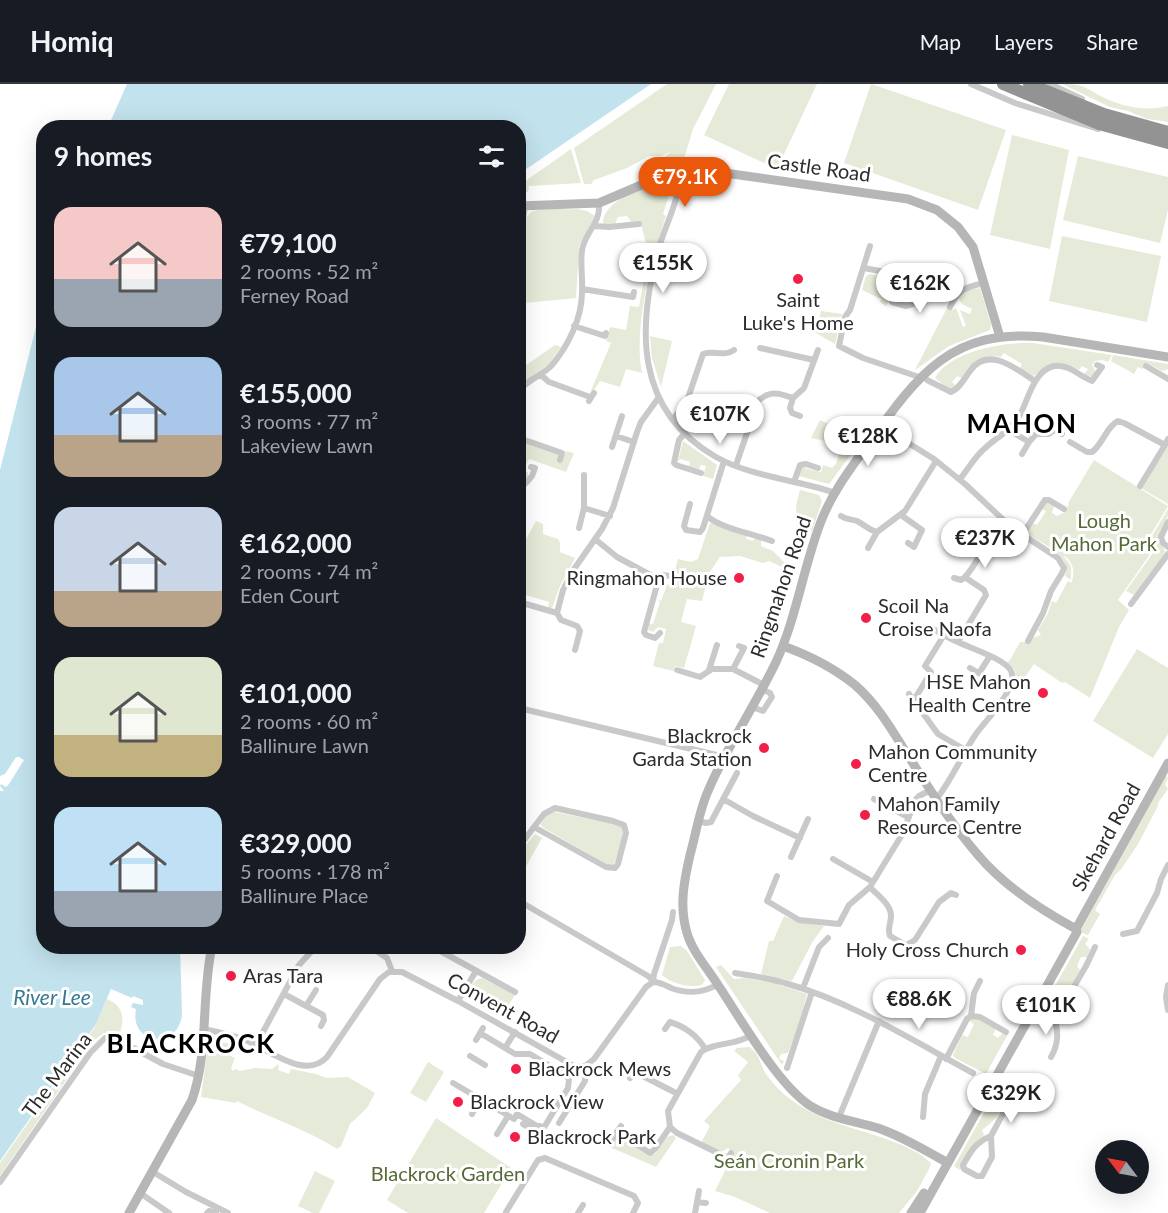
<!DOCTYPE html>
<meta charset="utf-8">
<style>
:root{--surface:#171b24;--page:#20242c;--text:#f1f3f6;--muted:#9ea1a6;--line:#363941;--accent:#ea580c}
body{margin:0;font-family:Lato,sans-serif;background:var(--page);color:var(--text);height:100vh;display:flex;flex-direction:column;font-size:22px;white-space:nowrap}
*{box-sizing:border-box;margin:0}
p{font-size:20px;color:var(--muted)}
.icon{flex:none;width:33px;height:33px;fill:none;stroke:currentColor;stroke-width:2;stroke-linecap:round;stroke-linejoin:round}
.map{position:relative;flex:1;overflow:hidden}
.side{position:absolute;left:36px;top:36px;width:490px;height:834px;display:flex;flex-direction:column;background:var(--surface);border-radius:24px;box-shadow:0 6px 24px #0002}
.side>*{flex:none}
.needle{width:39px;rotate:302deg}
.tools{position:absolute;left:1095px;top:1056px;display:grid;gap:12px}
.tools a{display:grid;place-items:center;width:54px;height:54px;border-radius:50%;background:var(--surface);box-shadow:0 6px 24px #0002;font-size:30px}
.price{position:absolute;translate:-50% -51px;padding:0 14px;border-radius:21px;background:#fff;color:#222;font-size:20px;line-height:39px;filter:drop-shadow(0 2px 3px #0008)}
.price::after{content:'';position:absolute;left:50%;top:36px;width:18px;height:14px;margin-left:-9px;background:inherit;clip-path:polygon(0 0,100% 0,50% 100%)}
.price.current{background:var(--accent);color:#fff}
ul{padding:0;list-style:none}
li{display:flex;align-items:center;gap:18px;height:150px;padding:0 18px}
li span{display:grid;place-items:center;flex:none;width:168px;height:120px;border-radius:18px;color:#555}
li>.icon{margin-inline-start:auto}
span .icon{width:72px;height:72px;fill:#fffc;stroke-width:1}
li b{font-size:26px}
h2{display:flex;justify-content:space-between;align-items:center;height:72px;padding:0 18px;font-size:26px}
header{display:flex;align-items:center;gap:36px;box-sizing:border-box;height:84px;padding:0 30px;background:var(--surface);border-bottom:2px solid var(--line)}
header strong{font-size:28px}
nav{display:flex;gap:33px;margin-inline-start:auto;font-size:21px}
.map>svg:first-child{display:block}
</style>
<header>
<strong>Homiq</strong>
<nav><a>Map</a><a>Layers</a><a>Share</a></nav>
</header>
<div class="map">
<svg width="1168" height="1129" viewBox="0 0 1168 1129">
<rect width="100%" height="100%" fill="#fff"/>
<path fill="#e5ebd8" d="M667,0h49l-23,45 -10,33 -17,4 -1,-9 5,-5 -9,4h-12l-22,12 -33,12 -3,4h-7l-10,-36z
M729,0h88l-40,85 -73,-34z
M871,0l135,46 -28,80 -134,-47z
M1062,0c27,0 24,6 45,15 20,9 40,12 61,7v16l-21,-3 -19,-8 -18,-4z
M1012,51l57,15 -19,99 -60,-14z
M571,65l10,34 -52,3 -1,6 -9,-2 2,-6z
M1078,72l90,21v33l-8,33 -97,-23z
M667,95l5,7 -9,28 3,2c-15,42 -33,115 -24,157l-16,-4 -6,18 -20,-6 -5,8 -5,4 21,-50 -5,-2 4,-14 16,3 4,-24 9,1 8,-44 -4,-1 3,-19 -6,-22 -9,1 -4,-6 -9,1 -3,7h-12c-1,-25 45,-37 64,-45z
M577,125l10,2 8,5 -16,30 -3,52 -52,5 -5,24c0,-19 -2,-105 12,-115 6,-5 37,-2 46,-3z
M1062,152l99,20 -14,66 -98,-21z
M870,190l44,8 2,5 -4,14 -8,2 -4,-6 -8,-2 -6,11 -6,-4 1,-3 -19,-9 4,-14z
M980,204l11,37 -1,5 -41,16 -34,24 32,-62 5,2 4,-2 7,19 3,-1 -6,-16 10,4 2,-5 -10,-5 -3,-5 10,-9z
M821,227l21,3 -7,30 -19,-11z
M650,252l22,5 -11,46 -9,-29z
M1033,259l79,12 -4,7 -5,-2 -8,1 -3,4 4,7 -4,5 -8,-3 4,-5 -6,-3 -3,4c-10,-5 -24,-11 -34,-3 -5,3 -7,7 -12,9l-13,-8 2,-4 -18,-11 -3,4c-20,-4 -29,6 -39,21l-5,-2 -5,6 4,4 -4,3 -6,-2 -11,-9c15,-27 69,-36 98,-35z
M555,261l6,2 -12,17 -30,22v-16z
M1113,271l55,9v5l-6,2 -15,-8 -4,6 -5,-2 -4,7 -23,-13z
M845,332l12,7 -3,-1 -15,22 -28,-6 9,-18 19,9z
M519,356l40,14 -1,6 4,2 4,-11 8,2 -8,19 -37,-13 -5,10 4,4v4l-4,2 -5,-1z
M683,357l34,24 -4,14 -10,-3 3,-10 -5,-1 -2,4 -10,-3 1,-4 -9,-3 -3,2z
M842,362l13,3 -26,35 -30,-8 2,-9 20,5 2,-7 9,3 4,-4z
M1168,362v58l-27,-16z
M1094,376l74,46 -21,35 8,6 -37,53 11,10 -10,17 -29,71 -25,-16 -3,1 -28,-19 -18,26 -1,-20 -8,-8 3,-2 10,-18h9l3,-4 9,-3 -3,-5 10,-17 4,-12 4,2 12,-22 3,2c5,-11 2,-22 -8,-28l8,11v14l-6,-4c7,-21 -21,-31 -36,-41l-1,-5 5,-7 4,2 9,-14 -4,-2 4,-6h3l5,3 -2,7 5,3 8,-4 4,-8 -1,-1z
M800,406l19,5 3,6 -10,30 -17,6 2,-9 -1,-22z
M1168,425v7l-10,21 7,14 -1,4 -30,40 -8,-4 31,-44 -8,-6z
M536,437l7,3v10l15,5 2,4v9l15,6 -15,28 -8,22h-4l1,-6 -30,-9v-50l6,-2z
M710,439l37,12 -1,4 7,2 2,-3 6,2v6l12,5 22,22 -26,-12 -6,2 -23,-7 -20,1 -11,16 -7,28 -15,-2 -6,23 15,4 -12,42 -9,-2 -2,5 -20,-5 6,-23h4l3,-14 -8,-2 -5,5 -5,-2 1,-6h4l7,-22 -4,-3 5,2 5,-13 -4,-1 1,-3 8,1 7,-26 13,3 7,-3z
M1137,565l31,19v66l-15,24 -60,-37z
M1166,691l2,3 -3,6 3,5 -10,14v3l-20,38 -16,24 -7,7 -20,35 5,4 -12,21 -8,-3z
M554,728l61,12 7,3c2,11 -2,29 -9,38h-5l-66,-38 -1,-3 4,-7z
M535,750l7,4 -23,41v-26z
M784,832l14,6 26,4 -11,15 -21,40 -31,-7 8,-33h4z
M1083,852l6,3 -4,5 5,5 -3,8h-6l-4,9 3,4 -12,21 -6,-2 -5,9 5,3 -8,13 -3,1 -10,-4z
M681,862l6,5 18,29 -3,5c-13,3 -30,-1 -40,-10l8,-28z
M721,881l13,14 11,-1 29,5 33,11 -7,29 -12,30 -7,1 -2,5 5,2 -2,4 -66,-98z
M482,894l33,17 -14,22 -34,-20c0,-7 7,-18 15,-19z
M107,915c16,7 18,18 13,34h-16l-11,8 -93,135v-13l94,-135z
M972,934h3l21,10 -3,7 5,3 4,-4h6l-22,40 -31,-16 -2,-3 9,-20 6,2 6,-13 -5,-3z
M211,955l18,5 -4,9 10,5 -4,10 2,3 2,-2 5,2 15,-3 17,1 5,-4h2l-1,5 11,4 2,-5 25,5 11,4 21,-1 27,16 -8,15 -17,16 -9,22 -4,3c-31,-20 -67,-31 -100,-48l-1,2 -35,-6 7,-52z
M749,963c11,6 11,18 17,27 10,15 26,28 41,36 36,21 96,26 124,53l-2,6 -12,22 -18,22h-129l-35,-16 -20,-6 19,-38 -6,-5 -6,4 -21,-9 9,-17 -6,-5 37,-41 -3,-5 10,-13 -14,-11 3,-3z
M428,978l16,10 -18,30 -16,-9z
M996,1011l7,4c1,14 -11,23 -21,31l2,5 -11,11 -13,24 -6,-4 35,-62z
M436,1034l75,50 -27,45h-76l-21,-13z
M673,1051l3,3 -20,29 -51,-22 2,-2 5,1 4,-5 5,-1 28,18 7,-3 11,-16z
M315,1087l20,10 -16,32h-6l-15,-7z"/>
<path fill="#c2e2ed" d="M127,0h524l-132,90v-46l-411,-1z
M43,215l1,647 136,1 2,68c-4,35 -53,30 -46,-6l-5,-2 2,-4 10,2v-5l-10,-4 -1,2 -21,-9 -15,35 -96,137v-370h4l-4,-5 1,-2 5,3 3,-3 15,-24 -5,-3h-3l-11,17 -5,2v-306z"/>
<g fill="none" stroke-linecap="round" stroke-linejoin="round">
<path stroke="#c9c9c9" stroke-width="6" d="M971,0l44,19 83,26
M1050,0l32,15
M679,88c2,26 -13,51 -20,75 -22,80 -25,163 57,210 25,14 56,20 83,26 11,3 24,5 35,10
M594,142l15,1 30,-3
M870,162l-20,64 -5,7 -6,29 24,12 56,19
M519,166l6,-44
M864,184l52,10 40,16
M582,205l51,8 1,-5
M892,218l14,4 7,-2 10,-23
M950,223c8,-17 16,-20 34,-24
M574,242l31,10 1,-3
M760,264l54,12
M1146,282l22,13
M541,291l8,7 41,15
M927,296l24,12c9,-4 13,-13 19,-21 18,-26 46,-2 65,10
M519,307c9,-12 23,-15 33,-26 16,-19 30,-47 30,-73 1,-14 -2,-28 0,-42 3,-18 19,-27 17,-47
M589,317l5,-8
M800,332l-8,-3 -2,-5 3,-10 11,-10 14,-38
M673,335l14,-18 16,-47c11,-4 22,3 31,-4
M881,342l53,33 31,25 46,43 47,31 6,10 -2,5 -11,18 -8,22 -15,28
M1009,346l20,12 7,-8h13l5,-4 8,4
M685,349l-6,7 -5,23 2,2 25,8
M616,352l18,6
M519,354l43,15 -2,7
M1070,358l17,10h5c11,-8 14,-25 26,-31l6,2 41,22 3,-6
M612,363l10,-31
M1022,370l7,-12
M736,381l22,-64c12,-11 21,-8 35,-3
M584,391v33
M960,395c8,-10 14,-21 23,-29 14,-14 26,-17 37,-35 8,-15 14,-45 34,-49 15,-2 25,10 38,15l10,-14 -5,-2
M519,397l7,2 6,-7 3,-8 -4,-1
M794,398l6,-17 6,-1 12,4
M1140,402l25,-41
M690,420l-6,22 2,4 14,2 3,-4 21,-67
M901,431l21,15 -8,17 -6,-4
M707,432c13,12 47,18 65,25
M841,432c6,4 10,3 16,5 8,4 12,9 20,11l-9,16
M1168,438l-7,15 2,6 5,4
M579,444l5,-20 26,8
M877,448l28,-21 31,-50
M1022,451l23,-35h4l15,9
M595,455l22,18 39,21 1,7 -13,47 2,3 9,3 5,-5
M656,494l6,-3 8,1
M954,494l7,2c11,-5 30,-48 41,-61
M519,518l38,11 4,7 16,6 3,5 -5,19
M1131,520l37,-50
M557,529l6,-23 9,-18 30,-43 11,-21 24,-76 4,-10 18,-25
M930,543c9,5 18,11 28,15 12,6 47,17 53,29 8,17 -27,51 -35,63 -14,20 -23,44 -39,64
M958,558l28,-47 -2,-5 -18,-12
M970,584l15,9
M733,585l11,-21 -5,-2
M677,586l23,7 12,-8h21l31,16
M709,586l8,-25
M979,589l11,-17
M909,610l29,40 29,17
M914,616l17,-28 -6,-6 19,-31
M752,623l11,4 9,-14 -2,-4 -9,-4
M519,624l206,49
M723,715l30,17 47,22
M874,715l34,18
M555,724l58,13 11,4 2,8 -8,31 -3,4 -9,-1 -72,-40 10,-13z
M699,737l7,2 5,-1 26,-49
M519,763l15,-20
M791,773l17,-38
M833,775l40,23
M777,792l-10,25 32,19 40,4 10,-19 21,-18 33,-54 12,-33 4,-4 12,-6
M870,803c7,8 21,17 21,29 0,8 -4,12 -1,20l16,9 9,-5 24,-38 12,-9 5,2
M519,817l129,75 5,5
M1123,850l14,-3 20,-38 4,-14 7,-14
M369,862l18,12 5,13
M431,862l84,46
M735,889c17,3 34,5 50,10 67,19 127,57 188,90
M653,898c7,0 12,3 18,6 16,6 33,5 47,-4
M1168,901l-2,12 2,13
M803,904l16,-41 9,-9
M284,910l39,21 1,5 -3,6
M458,917l18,-30
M306,922l10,-16
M1028,924l22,10 6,-1 30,-51 9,-19
M971,932l3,-23 6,-12
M204,945c14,3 28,6 41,11 23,9 60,41 82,17l53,-78 9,-7h13l56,29 116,65h11l9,-7 52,-72 7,-5 1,-8 18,-54 1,-8
M665,945l5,-7c14,4 28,14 35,27
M480,949l35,21h15l35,21 4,4 -1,9 -25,41 -9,1 -11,-6
M476,956l7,-12
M256,961l43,-80 11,-12 3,-7
M505,964l10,-16
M470,972l15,9
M1051,973c8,-14 7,-24 4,-39
M946,975l21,-40 4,-3 9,1 26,15
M787,984l25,-76
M630,994l5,-6 41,21
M453,999l61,36 3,-5 20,12h3l-2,9 -4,4
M985,1001l25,15
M472,1030l8,-15
M839,1033l40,-96
M923,1033l2,-23 16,-38
M559,1039l26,-42v-15
M617,1048l33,21 5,-4 15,-22
M497,1050l11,-18
M991,1052c-15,6 -20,15 -28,29l1,4 13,7h5l10,-19 -1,-21 30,-56 7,4
M611,1057l10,-15
M731,1069l-3,5 -51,-25 -7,-6 -2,-16 33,-59c13,-10 34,-6 51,-17
M153,1088l33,20 42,21
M0,1098l90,-129 15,-15h10l48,26 36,12
M140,1109l29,20
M697,1118l9,1
M506,1128l32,-52 7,-2 89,38 4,7 -5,10
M207,1129l2,-2 7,2
M578,1129l5,-8
M695,1129l4,-22"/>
<path stroke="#b6b6b6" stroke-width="9" d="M519,122l80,-3 54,-23 20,-7 22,-2 30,2 183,26 29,11 21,17 15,20 27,90
M783,562c25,9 51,22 72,39 22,19 37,45 52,69 22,34 44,70 71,101 26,31 63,55 98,74
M948,1079c-23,-13 -45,-26 -70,-35 -23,-7 -49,-10 -69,-23 -33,-23 -68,-86 -91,-120 -10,-16 -26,-34 -31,-52 -8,-27 -3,-52 3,-78 6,-21 9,-44 18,-64 19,-45 47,-85 68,-129 20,-43 27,-93 44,-138 11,-30 30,-55 49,-81 49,-68 82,-115 174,-106l125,20
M129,1129l63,-113c17,-49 9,-103 20,-154
M911,1129l13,-20
M920,1129l157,-281 -1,-3 92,-166"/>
<path stroke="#939393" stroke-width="12" d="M1003,0l96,40 69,19
M1029,0l75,30 64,18"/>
</g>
<g fill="#f21f49" stroke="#fff" stroke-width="2">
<circle cx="798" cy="195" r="6"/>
<circle cx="739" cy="494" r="6"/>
<circle cx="866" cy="534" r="6"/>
<circle cx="1043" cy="609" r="6"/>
<circle cx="764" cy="664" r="6"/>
<circle cx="856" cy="680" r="6"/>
<circle cx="865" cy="731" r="6"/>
<circle cx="1021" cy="866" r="6"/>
<circle cx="231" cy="892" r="6"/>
<circle cx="516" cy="985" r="6"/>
<circle cx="458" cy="1018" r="6"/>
<circle cx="515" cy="1053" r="6"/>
</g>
<g text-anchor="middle" stroke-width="6" stroke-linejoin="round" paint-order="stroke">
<g font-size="20" fill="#2c2c2c" stroke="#fff">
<text transform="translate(819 84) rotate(8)" y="7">Castle Road</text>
<text transform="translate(781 503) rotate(-71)" y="7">Ringmahon Road</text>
<text transform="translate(1106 753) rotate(-61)" y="7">Skehard Road</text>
<text transform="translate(503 924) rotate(29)" y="7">Convent Road</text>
<text transform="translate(57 991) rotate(-53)" y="7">The Marina</text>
</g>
<g font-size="20" fill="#2c2c2c" stroke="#fff" text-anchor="start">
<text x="798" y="223" text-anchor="middle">Saint<tspan x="798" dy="23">Luke's Home</tspan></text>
<text x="727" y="501" text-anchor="end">Ringmahon House</text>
<text x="878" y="529">Scoil Na<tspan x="878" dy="23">Croise Naofa</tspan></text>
<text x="1031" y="605" text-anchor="end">HSE Mahon<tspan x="1031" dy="23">Health Centre</tspan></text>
<text x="752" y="659" text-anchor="end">Blackrock<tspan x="752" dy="23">Garda Station</tspan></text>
<text x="868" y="675">Mahon Community<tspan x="868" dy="23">Centre</tspan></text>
<text x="877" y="727">Mahon Family<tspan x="877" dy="23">Resource Centre</tspan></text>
<text x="1009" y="873" text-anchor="end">Holy Cross Church</text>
<text x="243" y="899">Aras Tara</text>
<text x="528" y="992">Blackrock Mews</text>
<text x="470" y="1025">Blackrock View</text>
<text x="527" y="1060">Blackrock Park</text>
</g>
<g font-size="20" fill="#556b37" stroke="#fff">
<text x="1104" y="444">Lough<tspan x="1104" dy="23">Mahon Park</tspan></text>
<text x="789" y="1084">Seán Cronin Park</text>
<text x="448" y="1097">Blackrock Garden</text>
</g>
<g font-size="21" font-style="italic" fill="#357a93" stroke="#fff">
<text x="52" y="921">River Lee</text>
</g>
<g font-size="26" font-weight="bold" letter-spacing="1.5" fill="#000" stroke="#fff">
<text x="1022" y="349">MAHON</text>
<text x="191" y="969">BLACKROCK</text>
</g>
</g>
</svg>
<div class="tools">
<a><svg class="needle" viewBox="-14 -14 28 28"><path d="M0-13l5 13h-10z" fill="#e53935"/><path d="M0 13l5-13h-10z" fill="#9ea1a6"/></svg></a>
</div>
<b class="price current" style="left:685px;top:124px">€79.1K</b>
<b class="price" style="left:663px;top:210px">€155K</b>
<b class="price" style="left:920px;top:230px">€162K</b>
<b class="price" style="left:720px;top:361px">€107K</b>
<b class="price" style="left:868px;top:383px">€128K</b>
<b class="price" style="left:985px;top:485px">€237K</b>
<b class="price" style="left:919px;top:946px">€88.6K</b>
<b class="price" style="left:1046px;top:952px">€101K</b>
<b class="price" style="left:1011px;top:1040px">€329K</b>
<section class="side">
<h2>9 homes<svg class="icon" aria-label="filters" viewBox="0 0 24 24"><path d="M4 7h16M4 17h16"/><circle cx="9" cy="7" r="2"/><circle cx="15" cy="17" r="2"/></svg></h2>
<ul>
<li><span style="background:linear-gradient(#f6c9c9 60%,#9aa5b1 0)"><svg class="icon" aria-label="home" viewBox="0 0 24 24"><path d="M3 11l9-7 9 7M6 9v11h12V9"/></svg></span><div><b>€79,100</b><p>2 rooms · 52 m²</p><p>Ferney Road</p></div></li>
<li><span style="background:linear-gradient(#a9c7e8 65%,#b9a48a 0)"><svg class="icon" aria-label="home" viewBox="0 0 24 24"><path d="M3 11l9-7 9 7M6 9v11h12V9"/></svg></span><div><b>€155,000</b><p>3 rooms · 77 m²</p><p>Lakeview Lawn</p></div></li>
<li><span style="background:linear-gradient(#c9d6e8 70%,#b9a48a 0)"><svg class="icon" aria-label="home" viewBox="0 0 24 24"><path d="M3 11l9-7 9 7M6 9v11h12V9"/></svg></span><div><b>€162,000</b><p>2 rooms · 74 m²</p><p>Eden Court</p></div></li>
<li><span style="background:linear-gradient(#dfe7d0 65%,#c2b280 0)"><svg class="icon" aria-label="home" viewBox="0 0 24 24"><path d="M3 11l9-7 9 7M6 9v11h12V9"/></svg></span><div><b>€101,000</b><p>2 rooms · 60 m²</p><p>Ballinure Lawn</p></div></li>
<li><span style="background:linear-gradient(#bfe0f5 70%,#9aa5b1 0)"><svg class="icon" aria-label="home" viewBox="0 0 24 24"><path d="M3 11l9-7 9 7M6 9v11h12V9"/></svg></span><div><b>€329,000</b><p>5 rooms · 178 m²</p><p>Ballinure Place</p></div></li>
</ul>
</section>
</div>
